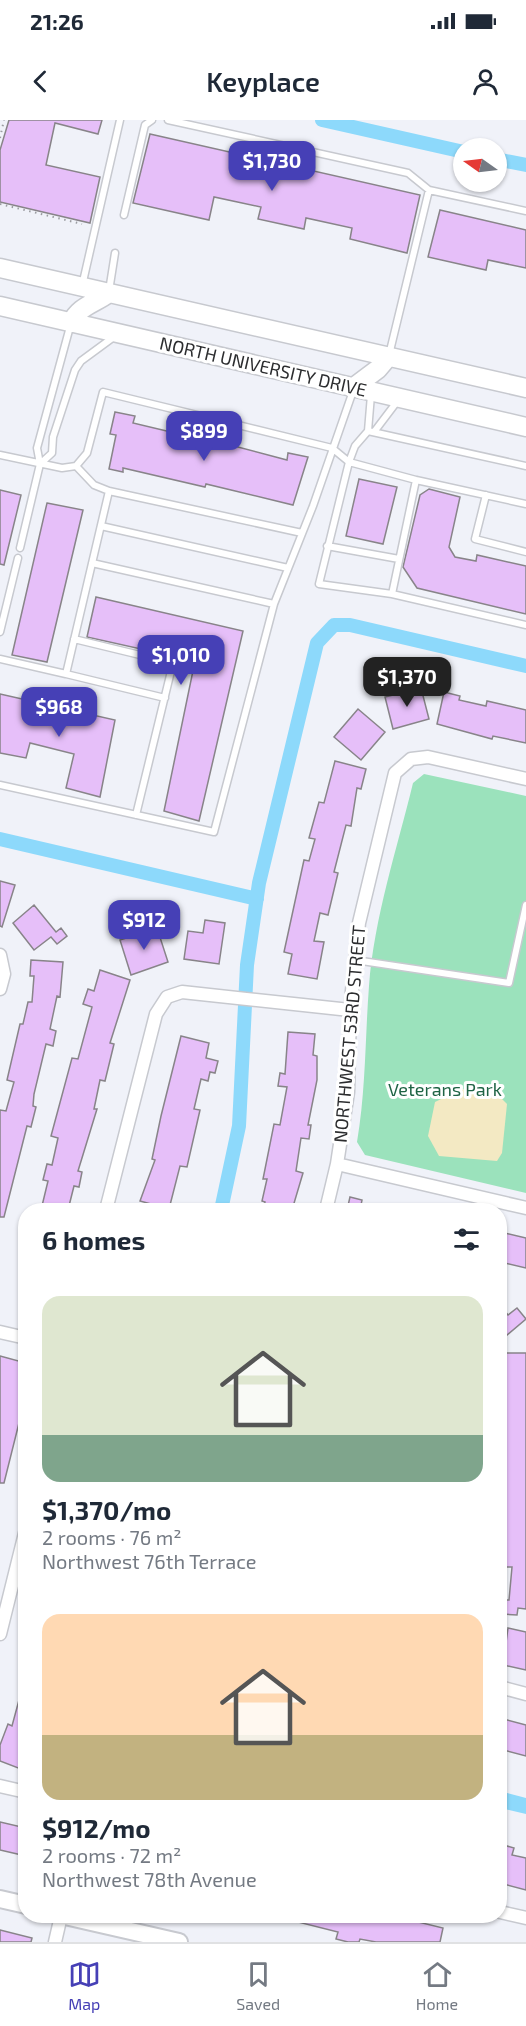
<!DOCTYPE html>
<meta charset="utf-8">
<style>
:root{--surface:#fff;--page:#f2f2f3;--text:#1f2937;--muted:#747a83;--line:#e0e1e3;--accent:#4640b6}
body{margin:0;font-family:"Exo 2",sans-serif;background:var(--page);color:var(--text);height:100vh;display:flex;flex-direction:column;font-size:22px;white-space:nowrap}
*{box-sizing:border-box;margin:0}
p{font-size:20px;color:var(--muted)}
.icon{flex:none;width:33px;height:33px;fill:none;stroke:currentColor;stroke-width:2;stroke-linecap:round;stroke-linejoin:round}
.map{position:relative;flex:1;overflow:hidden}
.sheet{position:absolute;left:18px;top:1083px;width:489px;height:720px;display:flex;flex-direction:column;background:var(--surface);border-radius:24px;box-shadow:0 2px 4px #0004}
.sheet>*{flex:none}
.needle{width:39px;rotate:284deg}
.controls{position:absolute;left:453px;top:18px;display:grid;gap:12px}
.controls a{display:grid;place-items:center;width:54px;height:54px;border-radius:50%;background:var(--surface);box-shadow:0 2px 4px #0004;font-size:30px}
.price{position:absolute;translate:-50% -51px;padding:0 14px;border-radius:12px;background:var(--accent);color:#fff;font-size:20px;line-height:39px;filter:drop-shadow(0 2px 3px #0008)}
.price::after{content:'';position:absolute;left:50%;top:36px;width:18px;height:14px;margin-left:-9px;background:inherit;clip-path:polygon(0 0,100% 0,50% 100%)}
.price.current{background:#222;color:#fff}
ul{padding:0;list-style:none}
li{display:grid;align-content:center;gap:12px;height:318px;padding:0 24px}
li span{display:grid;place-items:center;height:186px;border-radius:18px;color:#555}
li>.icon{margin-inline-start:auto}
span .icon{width:108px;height:108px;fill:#fffc;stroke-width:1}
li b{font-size:26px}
h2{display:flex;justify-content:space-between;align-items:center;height:72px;padding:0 24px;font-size:26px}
.status{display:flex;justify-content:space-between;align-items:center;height:42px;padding:0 30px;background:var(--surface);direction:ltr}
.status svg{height:16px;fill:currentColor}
header{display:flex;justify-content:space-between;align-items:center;height:78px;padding:0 24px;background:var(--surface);font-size:27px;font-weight:600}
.dock{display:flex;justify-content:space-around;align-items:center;height:84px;border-top:2px solid var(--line);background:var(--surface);font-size:16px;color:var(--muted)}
.dock a{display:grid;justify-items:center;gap:3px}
.dock .current{color:var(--accent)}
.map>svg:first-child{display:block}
</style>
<div class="status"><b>21:26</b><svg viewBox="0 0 49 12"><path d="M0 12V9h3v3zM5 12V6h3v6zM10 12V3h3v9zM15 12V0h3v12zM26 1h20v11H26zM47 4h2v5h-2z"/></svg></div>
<header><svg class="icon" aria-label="back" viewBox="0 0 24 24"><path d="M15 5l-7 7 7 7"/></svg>Keyplace<svg class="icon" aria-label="person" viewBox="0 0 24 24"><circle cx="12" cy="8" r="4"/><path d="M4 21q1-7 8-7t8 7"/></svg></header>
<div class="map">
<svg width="526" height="1822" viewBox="0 0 526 1822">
<rect width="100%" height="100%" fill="#f0f2f9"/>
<path fill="#9be2bc" d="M424,654l102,22v397l-161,-38 -8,-13c9,-53 8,-104 12,-156 5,-68 28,-137 44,-203z"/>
<path fill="#f3e9c3" d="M462,969l37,7 8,8 -5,49 -5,8 -58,-5 -11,-20 7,-34z"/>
<path fill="#8dd9fb" d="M500,1671l26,7v16l-26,-6z"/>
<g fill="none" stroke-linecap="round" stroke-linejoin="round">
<path stroke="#8dd9fb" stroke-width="14" d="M322,0l142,32
M496,39l30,6
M0,719l257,60
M221,1090l18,-84 8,-161 12,-82 58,-240 17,-18h16l176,41"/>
</g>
<path fill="#e6bff9" stroke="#888489" stroke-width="1.5" d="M9,0h93l-4,14 -43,-11 -9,42 54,12 -10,46 -90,-21v-52z
M150,14l270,61 -13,58 -57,-14 2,-11 -46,-10 -2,11 -46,-10 3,-12 -47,-10 -5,23 -76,-17z
M440,90l86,20v38l-38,-8 -2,10 -58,-13z
M115,292l20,4 -2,7 63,15v-2l91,24 1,-7 20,4 -15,48 -87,-21 -1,3 -82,-19v4l-14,-3 7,-34 -6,-1z
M359,359l38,8 -14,57 -37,-8z
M429,369l31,8 -11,50 6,10 21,4 1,-6 49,11v48l-109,-26 -14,-21 17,-72z
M0,370l21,5 -17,70 -4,-1z
M47,383l36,7 -36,152 -35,-7z
M96,477l147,34 -44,190 -35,-10 31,-150 -108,-24z
M421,568l8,31 -36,10 -8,-32z
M444,572l16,4 -1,4 27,6 1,-5 39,9v33l-33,-7 -1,3 -55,-15z
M0,574l115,26 -15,77 -34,-9 8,-34 -44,-11 -4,15 -26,-5z
M358,589l27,23 -24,28 -27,-23z
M335,641l31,8 -5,20 -4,-1 -6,38 -5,-1 -12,47 4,1 -10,42 -8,-2 -6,28 10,1 -7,37 -29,-5 4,-20 -8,-2 20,-92 5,1 6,-22 -6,-1 10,-36 5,1z
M0,761l15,4 -13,42 -2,-1z
M34,785l22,27 5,-4 6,8 -10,8 -6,-7 -17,13 -21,-27z
M205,800l20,3 -6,41 -35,-5 4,-28 15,2z
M157,808l11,34 -37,13 -11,-35z
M31,840l32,2 -3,35 -3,-1 -7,33 6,2 -3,15 -7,-2 -12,50 -1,12 3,1 -5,20 -4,-1 -23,91h-4v-107l6,1 8,-29 -7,-2 13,-56h3l5,-22h4l2,-26h-4z
M100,850l30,10 -20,63 4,1 -9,37 -5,-1 -6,29h3l-19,62 4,1 -3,15 -5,-1 -6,24h-27l7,-29 -5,-1 4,-16 5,1 6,-27 -7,-2 21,-78 6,1 14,-52 -9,-3 5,-15 6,2z
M288,912l27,2 -2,21 4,1v24l-9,45h3l-2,14 -8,-1 -5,33 7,2 -11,37h-29l2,-8 -3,-1 5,-22h-4l11,-55 6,1 7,-38 -9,-1 2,-13 5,1z
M181,916l28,7 -3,15 12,3 -3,12 -5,-1 -2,9 -7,-2 -7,30 6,1 -13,57 -7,-1 -11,43 -29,-8 15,-41 -3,-1 9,-43z
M350,1077l12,3 -2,10h-13z
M500,1112l26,6v30l-26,-6z
M500,1185l8,10 9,-7 9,11 -26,22z
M500,1233h26v256l-8,-1 -1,7 -15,-1 1,-14h6l3,-33h-6v-20h-5l2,-86 -3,-1z
M0,1236l26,7v32l-22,88h-4z
M508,1508l18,4v38l-23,-5z
M22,1569l4,1v81l-26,-10v-16l8,-21 4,2z
M500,1598l26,7v31l-26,-7z
M0,1702l26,6v28l-26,-6z
M500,1724l14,4 -2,7 14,3v32l-26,-7z
M286,1796h108l49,12 -3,14h-64l-16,-3 -1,3h-11l-12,-3 2,-7 -52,-13z
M0,1810l32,8 -1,4h-31z"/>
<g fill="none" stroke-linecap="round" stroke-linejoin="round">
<g stroke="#c7c9cf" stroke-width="9">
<path id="lane" d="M168,0l240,53 21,17
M124,95l21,-90 7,-5
M82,166l38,-166
M109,171l6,-38
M389,235l40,-165 97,21
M368,311l3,-36
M374,312l25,-33
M0,335l62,13 14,-2 11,-13 16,-61 229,56 17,14 67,18 110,24
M40,344l12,-11 1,-16 22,-67 6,-9 34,-25
M526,346l-158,-35 -13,15 -6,16 -30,122 73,10 134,31
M109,371l193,42
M486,375l-11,44 51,13
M101,406l187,42
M327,426l72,13
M20,428l20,-84 -3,-16 34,-125
M92,443l182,41
M392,474l24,-114
M0,512l18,-74
M74,519l99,24 -37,152
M0,539l66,15 43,-183 -15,-6 -18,-19
M66,554l99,24
M0,665l214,47 60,-228 39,-98 40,-115
M355,840l154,23 17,-78"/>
</g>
<g stroke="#c7c9cf" stroke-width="15">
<path id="street" d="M0,835l4,19 -4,15
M337,1044l189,44
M106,1090l50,-196 11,-17 15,-5 168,18
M326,1090l11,-46 11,-72 2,-82 9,-87 36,-150 16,-14 17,-2 98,22
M0,1212l26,6
M0,1514l26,-105
M500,1567l26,7
M0,1666l26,6
M500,1792l26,6
M55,1822l6,-26"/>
</g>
<g stroke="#c7c9cf" stroke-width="20">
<path id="secondary" d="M0,1779l26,6
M65,1796l114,26"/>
</g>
<g stroke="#c7c9cf" stroke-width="21">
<path id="primary" d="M0,148l526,120
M0,186l526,121
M71,203c8,-17 23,-19 38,-30
M354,267l24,-18 11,-13"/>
</g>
<path stroke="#9b9ca1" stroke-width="2" stroke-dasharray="1.5 4.5" stroke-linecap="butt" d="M0,18l4,-18
M0,84l82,20"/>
<use href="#lane" stroke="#fff" stroke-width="6"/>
<use href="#street" stroke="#fff" stroke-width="12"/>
<use href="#secondary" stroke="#fff" stroke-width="16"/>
<use href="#primary" stroke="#fff" stroke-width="18"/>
</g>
<g text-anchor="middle" stroke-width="6" stroke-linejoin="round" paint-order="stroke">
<g font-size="18" fill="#2c2d2f" stroke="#fff">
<text transform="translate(263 247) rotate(13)" y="6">NORTH UNIVERSITY DRIVE</text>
<text transform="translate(350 914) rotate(-85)" y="6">NORTHWEST 53RD STREET</text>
</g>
<g font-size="18" fill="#1f6445" stroke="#fff">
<text x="445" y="976">Veterans Park</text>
</g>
</g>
</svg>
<div class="controls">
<a><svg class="needle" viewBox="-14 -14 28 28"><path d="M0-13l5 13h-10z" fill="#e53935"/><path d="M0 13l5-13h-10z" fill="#747a83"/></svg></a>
</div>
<b class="price" style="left:272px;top:72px">$1,730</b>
<b class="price" style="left:204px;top:342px">$899</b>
<b class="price" style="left:181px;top:566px">$1,010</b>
<b class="price current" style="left:407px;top:588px">$1,370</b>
<b class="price" style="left:59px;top:618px">$968</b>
<b class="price" style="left:144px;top:831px">$912</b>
<section class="sheet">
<h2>6 homes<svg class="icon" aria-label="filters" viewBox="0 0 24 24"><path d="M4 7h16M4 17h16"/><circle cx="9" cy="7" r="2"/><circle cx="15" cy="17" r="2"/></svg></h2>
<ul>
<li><span style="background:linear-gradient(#dfe7d0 75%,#7fa58c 0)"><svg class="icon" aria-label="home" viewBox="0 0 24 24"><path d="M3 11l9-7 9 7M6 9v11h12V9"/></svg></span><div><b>$1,370/mo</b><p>2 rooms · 76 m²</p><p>Northwest 76th Terrace</p></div></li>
<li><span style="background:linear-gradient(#ffd9b3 65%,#c2b280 0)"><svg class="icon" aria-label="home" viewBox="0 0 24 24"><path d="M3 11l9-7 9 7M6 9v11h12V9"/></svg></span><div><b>$912/mo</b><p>2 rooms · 72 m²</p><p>Northwest 78th Avenue</p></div></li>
</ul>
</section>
</div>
<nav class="dock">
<a class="current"><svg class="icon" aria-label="map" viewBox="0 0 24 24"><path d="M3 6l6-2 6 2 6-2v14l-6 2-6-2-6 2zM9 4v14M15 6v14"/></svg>Map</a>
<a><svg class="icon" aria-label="saved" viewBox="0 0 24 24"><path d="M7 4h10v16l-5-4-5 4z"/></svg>Saved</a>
<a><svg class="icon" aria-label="home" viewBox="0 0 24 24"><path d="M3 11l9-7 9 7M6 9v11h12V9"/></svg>Home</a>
</nav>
